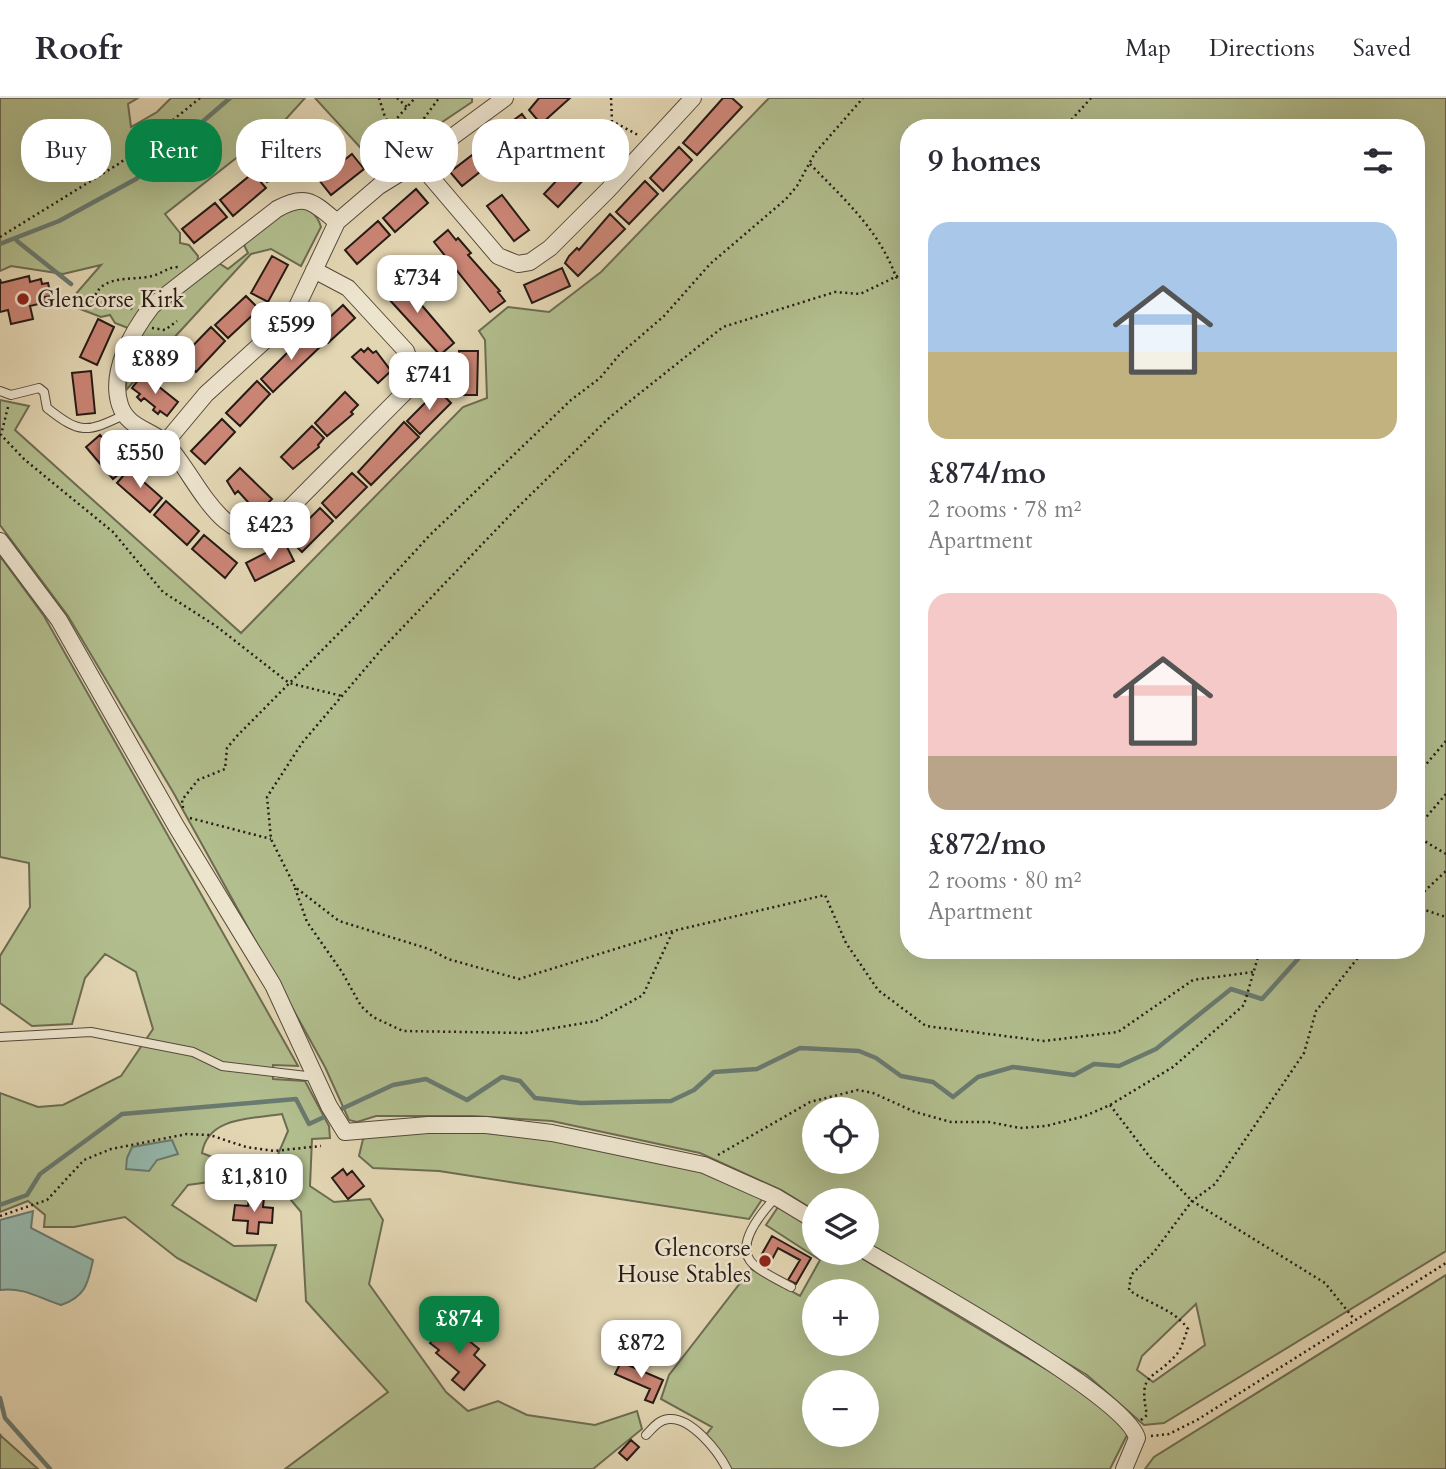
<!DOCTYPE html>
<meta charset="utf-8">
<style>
:root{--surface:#fff;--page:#f7f7f7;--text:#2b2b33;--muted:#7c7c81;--line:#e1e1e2;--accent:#0b8043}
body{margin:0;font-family:Cardo,serif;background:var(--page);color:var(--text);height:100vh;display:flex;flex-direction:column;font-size:26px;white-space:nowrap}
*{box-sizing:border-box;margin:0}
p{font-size:23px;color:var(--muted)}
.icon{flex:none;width:38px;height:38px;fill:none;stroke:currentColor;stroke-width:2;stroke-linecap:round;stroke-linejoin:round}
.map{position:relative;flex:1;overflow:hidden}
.drawer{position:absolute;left:900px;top:21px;width:525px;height:840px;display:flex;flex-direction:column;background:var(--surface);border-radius:28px;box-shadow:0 7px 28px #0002}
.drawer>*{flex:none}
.banner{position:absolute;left:21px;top:21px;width:665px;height:63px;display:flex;gap:14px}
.tools{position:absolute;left:802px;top:999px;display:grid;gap:14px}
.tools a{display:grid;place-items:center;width:77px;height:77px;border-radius:50%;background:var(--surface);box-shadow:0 7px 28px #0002;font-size:35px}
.price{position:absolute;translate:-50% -60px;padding:0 16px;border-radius:14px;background:#fff;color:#222;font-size:23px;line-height:46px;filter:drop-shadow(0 2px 4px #0008)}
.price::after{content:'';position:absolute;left:50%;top:42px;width:21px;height:16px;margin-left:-10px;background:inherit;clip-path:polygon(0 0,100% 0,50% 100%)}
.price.active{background:var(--accent);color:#fff}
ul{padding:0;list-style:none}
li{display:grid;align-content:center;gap:14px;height:371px;padding:0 28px}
li span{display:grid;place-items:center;height:217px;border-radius:21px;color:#555}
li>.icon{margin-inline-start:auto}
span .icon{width:126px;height:126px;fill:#fffc;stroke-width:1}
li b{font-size:30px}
h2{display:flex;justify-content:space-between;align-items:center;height:84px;padding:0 28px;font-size:30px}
.pill{padding:0 24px;border-radius:28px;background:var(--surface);box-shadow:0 7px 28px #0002;font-size:24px;line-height:63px}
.pill.active{background:var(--accent);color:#fff}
header{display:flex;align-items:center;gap:42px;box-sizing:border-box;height:98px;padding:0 35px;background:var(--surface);border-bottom:2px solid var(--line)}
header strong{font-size:33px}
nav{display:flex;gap:38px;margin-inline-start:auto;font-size:24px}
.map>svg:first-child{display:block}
</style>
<header>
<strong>Roofr</strong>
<nav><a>Map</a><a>Directions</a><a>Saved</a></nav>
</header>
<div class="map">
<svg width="1446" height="1371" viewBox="0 0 1446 1371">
<rect width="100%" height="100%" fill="#e3d6b3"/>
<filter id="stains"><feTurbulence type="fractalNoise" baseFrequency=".00286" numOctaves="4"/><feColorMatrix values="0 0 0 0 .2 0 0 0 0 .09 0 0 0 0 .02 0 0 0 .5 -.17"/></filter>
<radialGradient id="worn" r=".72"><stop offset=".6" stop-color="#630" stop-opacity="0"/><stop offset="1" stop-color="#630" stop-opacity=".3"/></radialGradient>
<path fill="#b2be8e" stroke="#6c6c52" stroke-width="2" fill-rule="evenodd" d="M0,0h138l-10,6 3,23 26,-15 14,-14h134l-19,21 -121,95 15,19v10l9,2 9,11 -1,8 -69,64 -13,-5 -5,-8 -9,2 -34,-13 34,-39 -38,9 -52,-8 -11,5z
M315,0h157v4l-43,29 -5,10 -26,19 -10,-1 -10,8z
M769,0h677v1153l-282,172 -20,2 -57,-50 -221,-132v-43h-52v10l-33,-20 -81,-37 -148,-32 -80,-5h-96l-19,6 -8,-2 -24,-53 -152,-275 -105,-176 -68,-91v-125l29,6 -14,24 226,203 222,-226 24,-9 -2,-58 -6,-9 29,-24 41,5 52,-40zM908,30h508v822h-508zM814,1012h52v52h-52zM1196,1206l9,41 -52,37 -16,-12 5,-14z
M291,107c15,1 26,8 30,22l-20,39 -30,-17 -20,5 -125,136 1,-20 12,3 9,-25 -10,-4 -2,-6 10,-19 71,-57 11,7 20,-16 -5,-10z
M0,458l44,60 254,450 -25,-1v14l32,2 24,45 1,12 -18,1 -2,47 24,16 36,-3 13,21 -14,64 77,108 22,19 30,-10 29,14 68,10 42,-14 5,18 -49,40h-308l103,-77 -82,-91 -5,-89 -25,-30 -3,-16 15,-35 -6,-17c-29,5 -74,2 -80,39l28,11 2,15 -44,6 -16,20 62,41 42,-1 -20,56 -79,-43 -52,-41 -51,10h-30l1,-12 -17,-14 -28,11v-119l38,14 25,-2 58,-29 32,-47 -17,-57 -31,-18 -20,24 -13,46 -40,2 -32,-23v-47l30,-49 -1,-44 -29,-6z
M449,1032l102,8 148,32 64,28 -14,21 -310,-48 -66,-3 -14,-12 4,-17 12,-5z
M778,1109l36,22v24h39l221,133 43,33 11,14 -18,36h-383l-25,-29 10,-13 -51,-28 8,-24 82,-106 49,27 20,-36 -54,-35zM814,1194h52v52h-52zM814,1284h52v53h-52z
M1446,1177v194h-301l9,-12z
M0,1336l1,2 37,33h-38z"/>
<path fill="#95b9ae" stroke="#697a71" stroke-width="2" d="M172,1042l6,14 -21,6 -8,11 -23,-2 1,-11 5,-11z
M33,1113l-2,17 62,32c-5,24 -8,37 -32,45 -22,-7 -37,-18 -61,-15v-70z"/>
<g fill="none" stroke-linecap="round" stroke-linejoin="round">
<path stroke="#697a71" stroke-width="4.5" d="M17,143l54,43
M0,146l59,-23 77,-42 94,-81
M0,1107l27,-10 13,-21 82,-60 174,-15 13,25 84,-39 33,-6 41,21 35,-23 18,4 15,17 46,5 90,-2 23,-11 20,-18 43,-3 43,-21 59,3 17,7 25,18 32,6 20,15 25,-20 35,-10 61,8 20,-11 25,2 37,-17 75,-60 31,10 44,-49
M0,1300l5,20 45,51"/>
</g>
<path fill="#cb8575" stroke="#261b15" stroke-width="2" d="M539,0h31l-29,26 -12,-14z
M723,0h9l10,9 -45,48 -14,-12z
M522,16l11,15 -33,25 -12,-15z
M609,30l13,12 -28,31 -14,-13z
M484,48l11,14 -33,26 -12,-14z
M679,49l13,13 -29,31 -13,-13z
M299,50l7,17 -39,17 -7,-18z
M352,56l12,15 -33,26 -12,-15z
M573,65l14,13 -29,31 -14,-13z
M253,75l13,15 -33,28 -13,-16z
M645,83l13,13 -29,30 -13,-12z
M416,91l12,14 -33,29 -12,-14z
M502,97l27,35 -15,11 -27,-35z
M215,105l12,14 -33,26 -12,-14z
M610,116l15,15 -47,47 -13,-13 4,-7 8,-8 2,2z
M378,123l12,14 -33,29 -12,-14z
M448,132l8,10 2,-2 13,15 -3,2 32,36 -2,1 7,9 -15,11 -56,-70z
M272,158l16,9 -20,37 -17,-9z
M562,170l8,18 -38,17 -8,-18z
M395,176l59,69 -14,12 -53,-58 2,-2 -8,-9z
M29,178l1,6 11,-3 1,5 6,-1 3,13 -6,1 2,5 -17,4 3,13 -22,5 -3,-14 -8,2v-33l1,4z
M246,198l13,13 -31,29 -13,-13z
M343,207l12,13 -27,25 -8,-9 4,-3 -4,-5 5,-4 -3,-3 5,-5 3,3z
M98,221l16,8 -17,38 -17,-8z
M211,229l14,14 -29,31 -15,-14z
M307,235l13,14 -47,45 -12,-13z
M368,250l5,5 3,-2 15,20 -13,12 -26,-26 9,-8 3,3z
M459,253h19l-1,44h-19z
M91,273l4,42 -18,2 -5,-42z
M143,276l35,28 -11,14 -7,-5 -2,3 -5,-4 2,-3 -11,-9 -3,3 -4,-4 3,-3 -8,-6z
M257,283l13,13 -30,32 -14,-13z
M438,292l13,13 -31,31 -13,-13z
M345,294l13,13 -7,7 2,2 -26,22 -12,-13z
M222,321l13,13 -30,32 -14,-13z
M404,324l15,15 -48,48 -13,-13z
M312,328l12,12 -6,7 1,2 -26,22 -12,-12z
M100,337l27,32 -14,12 -27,-32z
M240,370l32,31 -13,13 -6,-6 -3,3 -4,-4 2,-3 -10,-11 -3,3 -8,-13z
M129,371l33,29 -12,14 -33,-29z
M352,375l15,14 -31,31 -14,-15z
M166,403l33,30 -12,14 -33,-30z
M320,410l13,13 -31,31 -13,-13z
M204,437l33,28 -12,15 -33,-29z
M285,445l9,18 -39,20 -9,-18z
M343,1071l4,6 5,-4 12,15 -16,13 -16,-21z
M249,1099l15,1 -1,9 10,1 -1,15 -13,-1 -1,12 -11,-1 1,-12 -15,-1 2,-15 13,1z
M772,1138l39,22 -15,26 -8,-4 12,-20 -22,-12 -10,19 -10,-6z
M442,1231l8,7 6,-6 23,19 -5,6 11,10 -21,25 -12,-10 7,-8 -23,-19 3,-3 -9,-7z
M621,1264l42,18 -10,23 -8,-3 5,-11 -35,-15z
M631,1342l8,7 -12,13 -8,-7z"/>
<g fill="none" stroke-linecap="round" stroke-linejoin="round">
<g stroke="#554a3c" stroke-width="10">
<path id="service" d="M0,293l11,4 28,-7 5,4 3,16c33,26 39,25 77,7
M0,939l91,-5 102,20 29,14 93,11
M776,1099c-13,14 -43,48 -23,67 9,9 26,16 38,23
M646,1337c7,-7 12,-15 23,-16 22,-2 49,32 58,50"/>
</g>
<g stroke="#554a3c" stroke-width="18">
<path id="minor" d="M418,64l80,94 20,8 12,-2 20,-14 58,-58 85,-92
M314,172l34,18 58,63 7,20 -3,16 -138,139c-50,30 -80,-60 -108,-84 -15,-13 -37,-15 -44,-37 -11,-33 12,-73 32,-99l125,-97c29,-16 36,-7 60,13
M165,345l41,-49 87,-79 44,-93 42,-36 39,-24 87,-64
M0,443l59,79 117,206 97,159 56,121 16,26 83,-7h58l66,8 152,32 72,32 38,23
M866,1153c48,29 260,145 271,187l-13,31"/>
</g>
<path stroke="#261b15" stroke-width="2.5" stroke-dasharray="2 3.5" stroke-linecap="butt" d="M379,0l6,19 13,21
M397,0l10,9
M611,0l1,23 26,14
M390,28l25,-28
M1064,30l27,-30
M414,34l25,-34
M393,62c-4,-22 15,-34 34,-23
M810,66c34,35 69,66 86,113l12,7
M0,139l120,-74 80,-65
M908,173l-48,23 -25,-2 -112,35 -113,90 -96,94 -133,139 -79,93 -35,54 4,42 24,48 44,34 90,28 19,10 71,20 154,-48 152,-36 21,48 32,47 48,36 118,15 74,-9 75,-52 60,-8
M132,211l-7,-5h-25l-5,-8c9,-22 38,-15 57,-20 9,-2 16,-9 26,-9
M152,230l13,2 12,-9
M8,309l-7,28 24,25 88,72 50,60 53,34 73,57 53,13
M1416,678l30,-35
M183,710l-1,-8 16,-20 27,-11 2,-21 10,-12 114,-115 79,-86 141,-135 29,-22 20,-24 44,-38 46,-52 76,-65 11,-13 18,-33 48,-55
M190,720l81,21
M1416,731l30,-35
M1416,738l30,18
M295,790l12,34 35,50 19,34 12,11 30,14 122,2 71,-12 47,-26 30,-64
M1416,801l30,-28
M1416,809l30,10
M1110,1007l39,51 43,45 133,82 29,36
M718,1057l92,-53 48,-12 15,3 42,19 36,10h38l31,6 26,-2 39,-10 25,-11 63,-38 71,-62 16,-55
M0,1118l47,-16 37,-40 27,-11 76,-15 23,1 36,12 28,4 47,-5
M1141,1322l6,-5c-9,-44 5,-33 29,-60 6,-6 8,-18 12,-26 -14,-20 -39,-25 -59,-39l2,-15 23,-23 38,-51 23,-17 89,-131 12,-42 48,-61
M1151,1338l18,-2 28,-14 249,-157"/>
<use href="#service" stroke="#ede4ce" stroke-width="8"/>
<use href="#minor" stroke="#ede4ce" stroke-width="16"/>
</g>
<g fill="#8f2418" stroke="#ede4ce" stroke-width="2.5">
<circle cx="23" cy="201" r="7"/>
<circle cx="765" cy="1163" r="7"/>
</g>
<g text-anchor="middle" stroke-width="5" stroke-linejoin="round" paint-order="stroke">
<g font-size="23" fill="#261b15" stroke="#ede4ce" text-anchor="start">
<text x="37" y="209">Glencorse Kirk</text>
<text x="751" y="1158" text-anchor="end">Glencorse<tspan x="751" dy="26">House Stables</tspan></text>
</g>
</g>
<rect width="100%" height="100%" filter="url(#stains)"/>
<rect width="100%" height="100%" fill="url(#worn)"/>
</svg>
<div class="tools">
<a><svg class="icon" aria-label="locate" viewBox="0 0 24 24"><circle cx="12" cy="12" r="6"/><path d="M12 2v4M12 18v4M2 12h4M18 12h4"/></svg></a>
<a><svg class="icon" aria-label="layers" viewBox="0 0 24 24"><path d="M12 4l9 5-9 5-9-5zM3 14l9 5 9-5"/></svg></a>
<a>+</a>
<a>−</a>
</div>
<b class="price" style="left:417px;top:217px">£734</b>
<b class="price" style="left:291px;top:264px">£599</b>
<b class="price" style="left:155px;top:298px">£889</b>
<b class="price" style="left:429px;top:314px">£741</b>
<b class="price" style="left:140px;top:392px">£550</b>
<b class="price" style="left:270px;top:464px">£423</b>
<b class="price" style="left:254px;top:1116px">£1,810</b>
<b class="price active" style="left:459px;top:1258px">£874</b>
<b class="price" style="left:641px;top:1282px">£872</b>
<div class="banner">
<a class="pill">Buy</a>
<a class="pill active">Rent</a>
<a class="pill">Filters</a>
<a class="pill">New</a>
<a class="pill">Apartment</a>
</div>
<section class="drawer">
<h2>9 homes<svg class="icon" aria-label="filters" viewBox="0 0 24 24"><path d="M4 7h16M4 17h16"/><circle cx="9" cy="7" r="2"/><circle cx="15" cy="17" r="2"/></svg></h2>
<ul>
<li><span style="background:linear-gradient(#a9c7e8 60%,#c2b280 0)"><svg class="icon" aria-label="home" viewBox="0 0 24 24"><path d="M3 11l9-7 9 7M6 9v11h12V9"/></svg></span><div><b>£874/mo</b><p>2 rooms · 78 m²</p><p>Apartment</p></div></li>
<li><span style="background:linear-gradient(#f6c9c9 75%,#b9a48a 0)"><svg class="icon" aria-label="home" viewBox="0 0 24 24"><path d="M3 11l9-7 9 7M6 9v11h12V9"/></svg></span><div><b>£872/mo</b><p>2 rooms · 80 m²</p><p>Apartment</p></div></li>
</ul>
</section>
</div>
